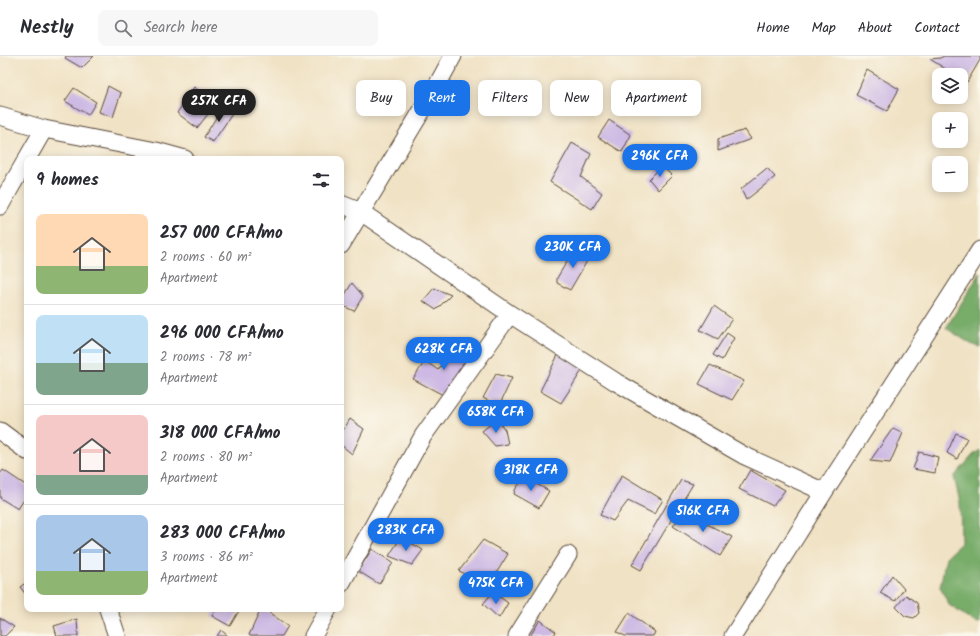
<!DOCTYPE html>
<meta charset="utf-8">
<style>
:root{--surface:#fff;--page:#f7f7f7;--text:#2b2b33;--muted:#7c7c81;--line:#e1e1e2;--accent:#1a73e8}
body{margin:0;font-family:Kalam,sans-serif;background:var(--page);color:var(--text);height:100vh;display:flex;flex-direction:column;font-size:15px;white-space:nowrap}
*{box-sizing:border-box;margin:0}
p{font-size:13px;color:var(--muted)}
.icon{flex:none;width:22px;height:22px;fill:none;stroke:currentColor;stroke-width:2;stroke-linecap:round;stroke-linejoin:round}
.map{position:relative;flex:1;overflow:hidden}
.details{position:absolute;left:24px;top:100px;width:320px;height:456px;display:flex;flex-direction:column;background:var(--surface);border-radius:8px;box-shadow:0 2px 10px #0003}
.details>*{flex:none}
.hud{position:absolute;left:356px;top:24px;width:380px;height:36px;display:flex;gap:8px}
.buttons{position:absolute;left:932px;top:12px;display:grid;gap:8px}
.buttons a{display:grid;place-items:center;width:36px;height:36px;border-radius:8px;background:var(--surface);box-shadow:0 2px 10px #0003;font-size:20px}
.price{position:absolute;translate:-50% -34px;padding:0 9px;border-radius:14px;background:var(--accent);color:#fff;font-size:13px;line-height:26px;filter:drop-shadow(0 1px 2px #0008)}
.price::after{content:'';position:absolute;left:50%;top:24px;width:12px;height:9px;margin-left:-6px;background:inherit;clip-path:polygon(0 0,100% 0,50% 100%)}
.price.current{background:#222;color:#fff}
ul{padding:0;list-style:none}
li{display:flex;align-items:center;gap:12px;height:100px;padding:0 12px}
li+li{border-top:1px solid var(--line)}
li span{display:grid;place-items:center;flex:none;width:112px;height:80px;border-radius:8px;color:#555}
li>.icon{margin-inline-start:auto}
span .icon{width:48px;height:48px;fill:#fffc;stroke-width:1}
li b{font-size:17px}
h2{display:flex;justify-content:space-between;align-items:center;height:48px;padding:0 12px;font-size:17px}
.chip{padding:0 14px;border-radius:8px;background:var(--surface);box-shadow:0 2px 10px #0003;font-size:14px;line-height:36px}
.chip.current{background:var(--accent);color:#fff}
header{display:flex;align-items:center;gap:24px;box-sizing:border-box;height:56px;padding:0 20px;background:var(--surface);border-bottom:1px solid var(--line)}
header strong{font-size:19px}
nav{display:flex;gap:22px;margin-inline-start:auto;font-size:14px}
.search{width:280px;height:36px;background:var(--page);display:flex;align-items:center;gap:10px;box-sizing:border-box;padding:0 14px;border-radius:8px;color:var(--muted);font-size:15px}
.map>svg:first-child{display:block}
</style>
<header>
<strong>Nestly</strong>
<div class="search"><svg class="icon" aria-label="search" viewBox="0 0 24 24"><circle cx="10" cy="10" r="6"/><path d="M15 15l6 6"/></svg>Search here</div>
<nav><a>Home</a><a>Map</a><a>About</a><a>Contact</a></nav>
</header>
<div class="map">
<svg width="980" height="580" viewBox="0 0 980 580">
<rect width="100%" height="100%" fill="#fbf7ec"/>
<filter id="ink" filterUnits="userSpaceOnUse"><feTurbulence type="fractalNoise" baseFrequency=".025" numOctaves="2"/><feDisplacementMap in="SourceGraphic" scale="8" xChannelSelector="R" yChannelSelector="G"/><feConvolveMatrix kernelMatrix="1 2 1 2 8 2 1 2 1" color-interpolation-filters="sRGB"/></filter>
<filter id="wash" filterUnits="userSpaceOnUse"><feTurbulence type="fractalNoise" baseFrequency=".012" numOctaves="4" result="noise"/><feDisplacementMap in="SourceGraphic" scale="16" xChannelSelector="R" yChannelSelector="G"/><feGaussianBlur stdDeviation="0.9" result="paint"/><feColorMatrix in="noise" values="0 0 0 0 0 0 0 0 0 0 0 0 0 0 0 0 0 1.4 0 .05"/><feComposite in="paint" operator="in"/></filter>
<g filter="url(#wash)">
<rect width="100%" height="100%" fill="#f0e2c4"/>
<path fill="#77ac69" stroke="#596b44" d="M980,217v74l-9,-3 -25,-16z
M980,394v172l-4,1 -27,-18 -9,-18 6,-30 15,-14 -1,-41 -6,-25 19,-22z"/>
<g id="blocks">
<path fill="#cdb9e4" d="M66,0h28l-12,12 -17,-10z
M944,0h36v4l-13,22 -6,-3v-4h-6l-25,-16 10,-1z
M867,14l32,19 -12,22 -31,-16z
M108,30l13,7 -8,24 -14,-5z
M194,31l22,17 -19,24 -20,-15z
M74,32l22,14 -8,13 -23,-14z
M224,49l10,6 -21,31 -9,-5z
M609,64l22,15 -9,17 -24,-15z
M745,74l6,9 -33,12v-12z
M572,87l19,11 -10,23 21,16 -10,16 -42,-27z
M662,110l10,10 -14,14 -9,-11z
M767,112l8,9 -29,23 -5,-11z
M575,192l15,8 -20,34 -13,-7v-5z
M352,227l11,13 -9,15 -13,-6v-4z
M434,232l17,7 -15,15 -13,-9z
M714,250l18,13 -14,20 -18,-9z
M727,277l7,5 -12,22 -9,-5z
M456,288l16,10 -27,42 -32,-17 12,-18 13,9z
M559,297l24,16 -22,34 -21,-12z
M710,309l34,16 -12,19 -33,-16z
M496,318l16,4 -13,28 -16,-8z
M350,363l14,10 -12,25 -11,-9v-11z
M497,363l8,11 3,14 -13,2 -13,-15z
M893,372l10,5 -13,30 -20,-2z
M956,377l11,5 -10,21 -10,-6z
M919,396l19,5 -3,16 -22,-4z
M3,414l24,16v9l-9,14 -18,-11v-24z
M750,414l35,20 -12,16 -34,-17z
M622,419l41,25 -9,14 -26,-13 -15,20 -13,-6z
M524,421l25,14 -10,17 -25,-14 1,-4z
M681,424l12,4 -52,86 -9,-5z
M684,456l48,25 -12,19 -47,-30z
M401,481l22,13 -11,15 -23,-9z
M483,484l25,14 -19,31 -30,-14z
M372,493l21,14 -14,21 -21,-13z
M892,519l12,14 -9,12 -15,-8z
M27,526v14l-7,-9z
M493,536l15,11 -9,15 -16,-14z
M906,539l11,8 2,10 -5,5 -9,-2 -9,-9z
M216,553h24l-10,17 -18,-10z
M261,553h3l24,17 -6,10h-32l-1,-1z
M629,557l26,19 -2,4h-28l-8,-4z
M0,562l14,9 -9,9h-5z
M77,563l1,17h-21l-3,-10z
M540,564l16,12 -3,4h-23z
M221,574l7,6h-11z"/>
</g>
</g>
<g filter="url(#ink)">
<use href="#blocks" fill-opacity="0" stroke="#564637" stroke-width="1"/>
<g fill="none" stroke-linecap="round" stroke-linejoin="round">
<g stroke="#564637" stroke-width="19">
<path id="street" d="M0,60l44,13 112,22 29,8
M341,148l20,8 149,102 106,68 127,73 81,37
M0,150l5,-9 39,-68
M341,189l94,-156 18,-33
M0,375l27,20
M341,528l82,-148 87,-122
M108,553l9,27
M313,580l15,-27
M517,580l51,-81
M733,580l91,-144 156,-242"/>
</g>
<use href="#street" stroke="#fff" stroke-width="17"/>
</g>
</g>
</svg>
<div class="buttons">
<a><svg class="icon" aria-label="layers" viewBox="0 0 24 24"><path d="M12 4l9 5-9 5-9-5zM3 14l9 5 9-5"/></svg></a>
<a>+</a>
<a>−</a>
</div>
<b class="price current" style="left:219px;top:67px">257K CFA</b>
<b class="price" style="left:660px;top:122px">296K CFA</b>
<b class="price" style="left:573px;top:213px">230K CFA</b>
<b class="price" style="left:444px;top:315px">628K CFA</b>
<b class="price" style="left:496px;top:378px">658K CFA</b>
<b class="price" style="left:531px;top:436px">318K CFA</b>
<b class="price" style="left:703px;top:477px">516K CFA</b>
<b class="price" style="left:406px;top:496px">283K CFA</b>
<b class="price" style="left:496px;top:549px">475K CFA</b>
<div class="hud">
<a class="chip">Buy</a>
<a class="chip current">Rent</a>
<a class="chip">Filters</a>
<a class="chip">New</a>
<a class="chip">Apartment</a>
</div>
<section class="details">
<h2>9 homes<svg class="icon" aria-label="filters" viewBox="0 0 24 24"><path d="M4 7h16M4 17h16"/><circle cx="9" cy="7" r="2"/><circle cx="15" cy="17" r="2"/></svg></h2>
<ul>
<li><span style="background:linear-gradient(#ffd9b3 65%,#8fb573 0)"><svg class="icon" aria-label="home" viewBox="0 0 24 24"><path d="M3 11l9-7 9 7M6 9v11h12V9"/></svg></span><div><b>257 000 CFA/mo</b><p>2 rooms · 60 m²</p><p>Apartment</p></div></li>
<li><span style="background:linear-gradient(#bfe0f5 60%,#7fa58c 0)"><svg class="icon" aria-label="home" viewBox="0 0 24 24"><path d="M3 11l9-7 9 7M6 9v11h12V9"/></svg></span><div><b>296 000 CFA/mo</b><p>2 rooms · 78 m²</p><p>Apartment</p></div></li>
<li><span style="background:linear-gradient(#f6c9c9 75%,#7fa58c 0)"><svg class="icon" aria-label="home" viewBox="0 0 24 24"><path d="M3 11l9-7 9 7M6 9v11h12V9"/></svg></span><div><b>318 000 CFA/mo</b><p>2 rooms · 80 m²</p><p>Apartment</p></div></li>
<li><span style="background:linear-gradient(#a9c7e8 70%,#8fb573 0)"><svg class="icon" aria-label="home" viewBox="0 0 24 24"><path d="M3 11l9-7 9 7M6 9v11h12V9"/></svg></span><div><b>283 000 CFA/mo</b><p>3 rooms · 86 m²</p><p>Apartment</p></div></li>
</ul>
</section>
</div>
